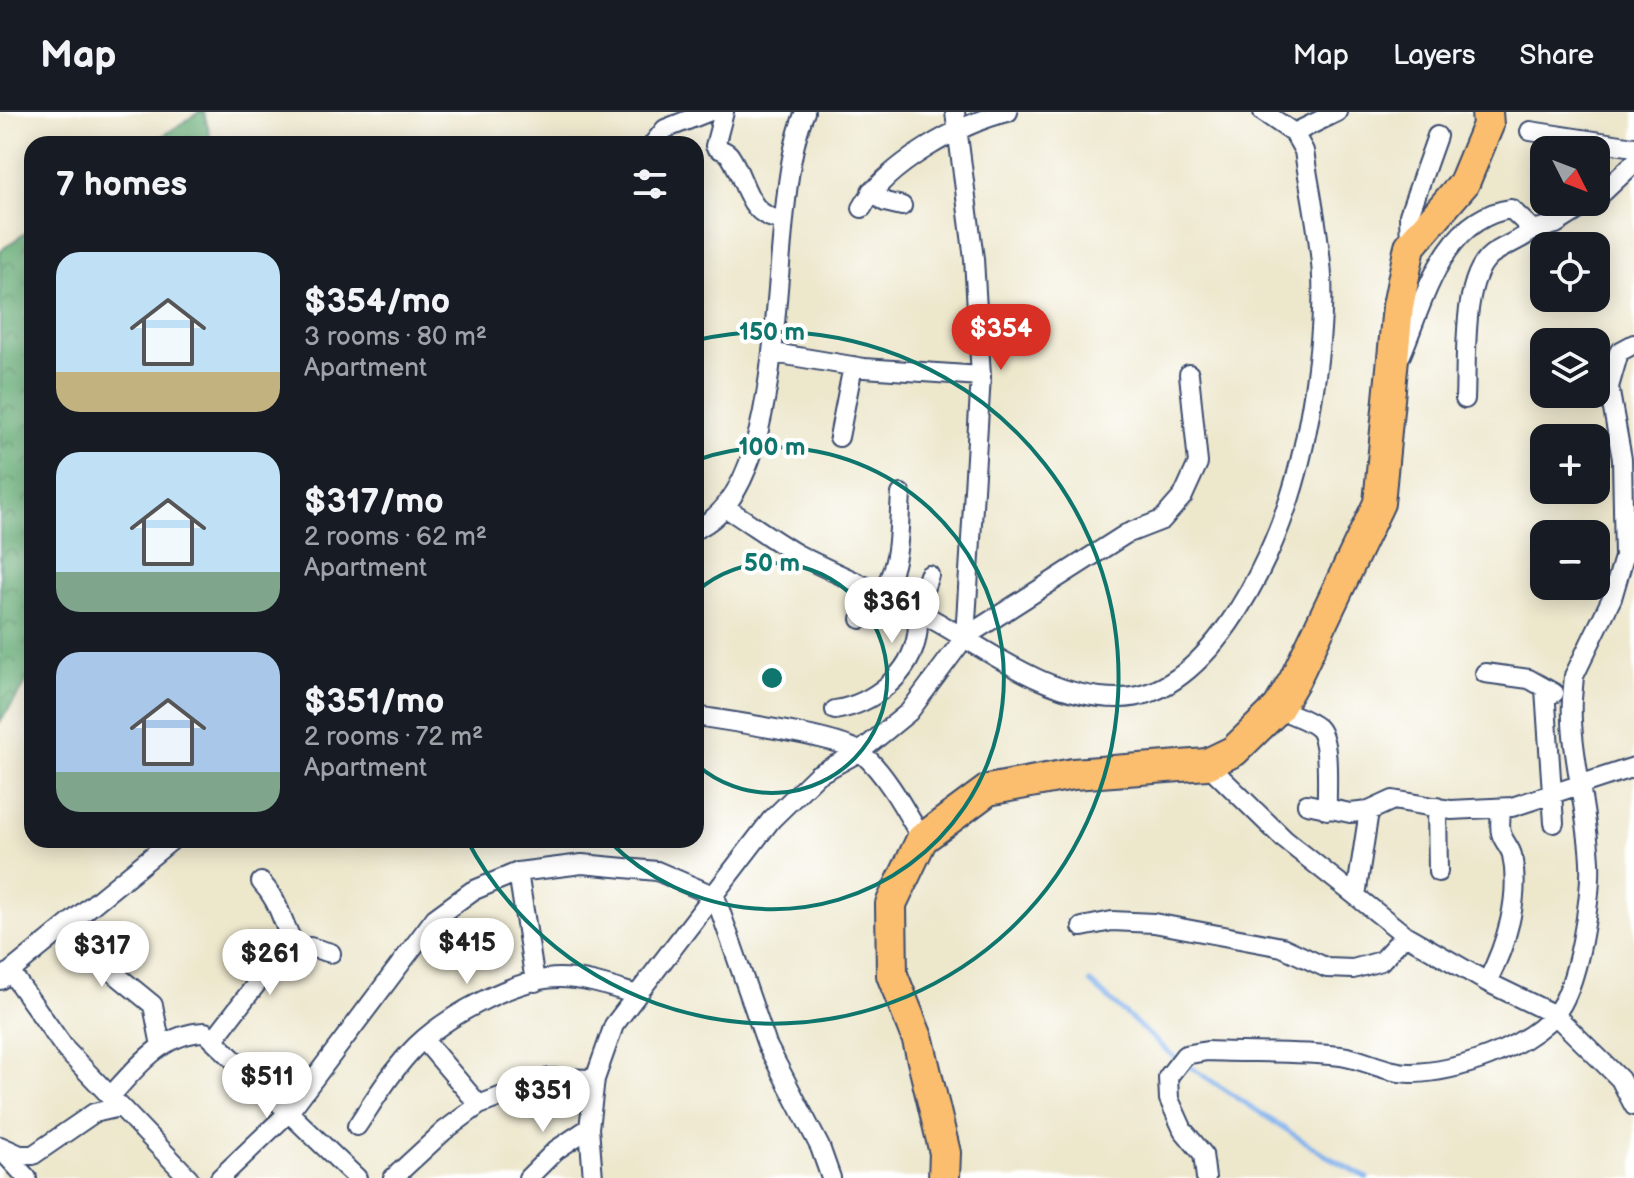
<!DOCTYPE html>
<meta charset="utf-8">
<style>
:root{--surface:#171b24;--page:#242831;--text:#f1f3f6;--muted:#9ea1a6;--line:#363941;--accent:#d93025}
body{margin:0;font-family:"Balsamiq Sans",sans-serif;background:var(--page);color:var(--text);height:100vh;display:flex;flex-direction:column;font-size:30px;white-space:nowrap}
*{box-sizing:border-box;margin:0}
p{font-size:26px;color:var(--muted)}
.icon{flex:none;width:44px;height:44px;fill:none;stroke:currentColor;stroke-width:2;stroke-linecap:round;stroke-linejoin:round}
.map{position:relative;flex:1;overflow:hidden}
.drawer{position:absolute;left:24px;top:24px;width:680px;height:712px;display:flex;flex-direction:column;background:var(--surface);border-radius:24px;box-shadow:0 4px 20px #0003}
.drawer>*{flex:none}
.needle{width:52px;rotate:132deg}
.buttons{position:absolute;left:1530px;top:24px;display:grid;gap:16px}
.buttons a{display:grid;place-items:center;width:80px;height:80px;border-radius:16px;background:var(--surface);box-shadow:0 4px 20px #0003;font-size:40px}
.price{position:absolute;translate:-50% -68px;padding:0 18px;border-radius:28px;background:#fff;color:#222;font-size:26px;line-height:52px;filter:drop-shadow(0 2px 4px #0008)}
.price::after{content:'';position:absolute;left:50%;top:48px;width:24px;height:18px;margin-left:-12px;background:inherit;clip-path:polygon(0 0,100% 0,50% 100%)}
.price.selected{background:var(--accent);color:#fff}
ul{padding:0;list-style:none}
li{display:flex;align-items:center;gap:24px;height:200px;padding:0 32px}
li span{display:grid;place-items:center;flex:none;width:224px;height:160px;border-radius:24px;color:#555}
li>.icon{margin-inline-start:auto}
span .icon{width:96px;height:96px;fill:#fffc;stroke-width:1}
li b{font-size:34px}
h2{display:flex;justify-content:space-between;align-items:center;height:96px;padding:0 32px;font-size:34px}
header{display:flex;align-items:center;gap:48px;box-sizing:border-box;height:112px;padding:0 40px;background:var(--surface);border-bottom:2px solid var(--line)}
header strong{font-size:38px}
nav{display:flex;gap:44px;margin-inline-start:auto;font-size:28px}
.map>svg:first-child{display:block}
</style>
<header>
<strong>Map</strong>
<nav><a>Map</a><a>Layers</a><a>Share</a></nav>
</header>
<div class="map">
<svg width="1634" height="1066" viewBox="0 0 1634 1066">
<defs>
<pattern id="forest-crowns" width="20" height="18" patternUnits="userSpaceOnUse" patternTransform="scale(2)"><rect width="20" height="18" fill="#65ad74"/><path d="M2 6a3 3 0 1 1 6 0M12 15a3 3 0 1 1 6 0" fill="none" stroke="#528d62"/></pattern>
</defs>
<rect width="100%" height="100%" fill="#fff"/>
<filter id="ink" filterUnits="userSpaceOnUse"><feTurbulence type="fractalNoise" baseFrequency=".0125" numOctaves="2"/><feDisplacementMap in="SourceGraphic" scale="16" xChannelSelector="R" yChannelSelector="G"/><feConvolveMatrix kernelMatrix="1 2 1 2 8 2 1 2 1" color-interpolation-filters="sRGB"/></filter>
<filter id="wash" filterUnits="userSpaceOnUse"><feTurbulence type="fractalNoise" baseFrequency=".006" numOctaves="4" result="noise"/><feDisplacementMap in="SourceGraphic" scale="32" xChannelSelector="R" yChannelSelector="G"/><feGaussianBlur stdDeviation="1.8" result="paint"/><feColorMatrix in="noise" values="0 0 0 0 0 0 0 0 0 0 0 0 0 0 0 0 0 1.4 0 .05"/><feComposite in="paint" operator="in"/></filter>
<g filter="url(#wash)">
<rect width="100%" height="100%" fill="#ede7cc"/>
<path fill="url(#forest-crowns)" stroke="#406e69" stroke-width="2" d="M199,0h5l8,32h-61z
M32,116v447l-32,47v-471z"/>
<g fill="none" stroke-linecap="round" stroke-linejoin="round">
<path stroke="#80b0eb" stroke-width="5" d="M1090,870l85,76
M1184,951l141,92 42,23"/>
</g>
</g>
<g filter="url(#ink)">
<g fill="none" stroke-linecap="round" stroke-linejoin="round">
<g stroke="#3a4b6e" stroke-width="22">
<path id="minor" d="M724,0l-9,34c5,5 12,4 15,10 17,25 16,60 52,64
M955,0l19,147 7,117 -16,261
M1530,19l104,16
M1294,21l43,-21
M653,32l12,-15 43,-17
M871,79l14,11 17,4
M1596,87l38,-36
M862,96c22,-42 100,-86 146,-96
M1410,134l-1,-31 28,-79
M774,241l90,15 117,8
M1401,243c23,-53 41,-137 110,-146l22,21 23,-6 35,-22
M1465,287c2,-37 -4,-120 26,-144 13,-10 29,-14 42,-25
M839,325l14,-71
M726,396c24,15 47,32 71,46 39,20 81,37 120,57 65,33 126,88 203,87 86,-1 148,-131 170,-201 19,-59 35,-159 32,-220 -2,-42 -12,-85 -18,-126l-10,-18 -31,-21
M696,417c103,-45 67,-321 109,-417
M861,507c41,-43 36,-69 40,-125
M1485,561l44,6 25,14
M1545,577l9,134
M1278,596c12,7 30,11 40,20 13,13 8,63 9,82
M835,598c37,-6 76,-35 82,-75 2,-8 -1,-16 1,-24 2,-12 7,-24 11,-36
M696,604c30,5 149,21 167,38 25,23 42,56 59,85
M1207,652l77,75 121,96 82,47 68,33 65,64 14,27
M1307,692l43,9 19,-2 24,-11 58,10 61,-3 122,-40
M1437,695l1,65
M518,760l17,110
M261,770c20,21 20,41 35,65
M1356,784l13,-85
M71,812l10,22 72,59 8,41
M1082,815l30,-6 42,2 128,24 45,21 26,1 28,-8 24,-26
M12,862l54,76 123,128
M0,868l172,-140
M1487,870c19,-37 34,-84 25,-127 -2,-8 -9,-14 -11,-22 -2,-7 0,-17 0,-25
M214,927l67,-87 29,-5 21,6
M424,928l55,65
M110,985c26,-29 52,-64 95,-65l152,146
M357,1014c18,-27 36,-57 59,-80 31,-30 99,-68 143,-68 27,0 52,9 78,17
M0,1034l20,9h13l61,-42 26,-6
M2,1039l25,27
M220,1066l69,-66 146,-194 37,-27 46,-19 64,-8 75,7 58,25 52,149 53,102 11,31
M393,1066l51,-47 35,-26 70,-27 46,1
M528,1066l28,-28 33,-22
M593,1066l-4,-50 6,-49 19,-54 157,-205 46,-45 44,-24 48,-39 56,-75 161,-103 36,-14 21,-24 15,-33 -9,-89
M1206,1066l-3,-24 -20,-24 -14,-31 -1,-22 17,-22 22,-4c44,2 90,0 134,5 23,3 47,18 71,17 45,-1 112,-24 143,-59 23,-25 37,-117 35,-152 -2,-50 -21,-115 -18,-163l2,-23 38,-78 12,-41 -2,-98 -13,-72 10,-35 15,-8"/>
</g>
<g stroke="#3a4b6e" stroke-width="34">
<path id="trunk" d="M944,1066l1,-25 -27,-113 -26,-65 -1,-71 31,-65 66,-49 85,-16 134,-10 27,-13 44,-43 17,-29 84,-176 19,-197 12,-60 54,-63 24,-58 -1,-13"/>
</g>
<use href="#minor" stroke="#fff" stroke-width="18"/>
<use href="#trunk" stroke="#fabe6e" stroke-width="30"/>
</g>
</g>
<g fill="none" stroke="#0f766e" stroke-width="4">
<path d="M697 479A115 115 0 1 1 697 653"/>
<path d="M697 348A231 231 0 1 1 609 729"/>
<path d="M697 228A346 346 0 1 1 467 728"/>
</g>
<circle cx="772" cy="566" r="12" fill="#0f766e" stroke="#fff" stroke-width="4"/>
<g font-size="24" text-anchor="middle" font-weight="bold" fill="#0f766e" stroke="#fff" stroke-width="8" stroke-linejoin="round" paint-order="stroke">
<text x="772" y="228">150 m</text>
<text x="772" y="343">100 m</text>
<text x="772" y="459">50 m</text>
</g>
</svg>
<div class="buttons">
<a><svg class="needle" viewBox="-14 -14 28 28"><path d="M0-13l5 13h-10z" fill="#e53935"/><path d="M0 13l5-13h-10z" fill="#9ea1a6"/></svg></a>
<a><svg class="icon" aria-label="locate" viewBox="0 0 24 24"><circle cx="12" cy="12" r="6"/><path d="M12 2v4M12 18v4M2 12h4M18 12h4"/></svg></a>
<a><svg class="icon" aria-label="layers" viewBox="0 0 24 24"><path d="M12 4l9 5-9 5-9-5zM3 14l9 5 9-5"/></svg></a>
<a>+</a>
<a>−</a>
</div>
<b class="price selected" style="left:1001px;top:260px">$354</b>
<b class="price" style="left:892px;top:533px">$361</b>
<b class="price" style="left:467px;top:874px">$415</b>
<b class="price" style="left:102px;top:877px">$317</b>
<b class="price" style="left:270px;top:885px">$261</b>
<b class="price" style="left:267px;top:1008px">$511</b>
<b class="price" style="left:543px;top:1022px">$351</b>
<section class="drawer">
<h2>7 homes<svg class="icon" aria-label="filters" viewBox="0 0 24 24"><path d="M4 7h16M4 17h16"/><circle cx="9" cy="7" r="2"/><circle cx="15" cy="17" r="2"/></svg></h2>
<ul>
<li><span style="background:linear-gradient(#bfe0f5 75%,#c2b280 0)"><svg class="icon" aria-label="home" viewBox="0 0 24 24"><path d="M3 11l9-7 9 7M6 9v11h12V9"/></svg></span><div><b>$354/mo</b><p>3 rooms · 80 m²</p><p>Apartment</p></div></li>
<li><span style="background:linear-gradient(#bfe0f5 75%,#7fa58c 0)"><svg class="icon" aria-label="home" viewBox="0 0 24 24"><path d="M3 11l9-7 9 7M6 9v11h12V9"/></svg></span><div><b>$317/mo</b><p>2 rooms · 62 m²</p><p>Apartment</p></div></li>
<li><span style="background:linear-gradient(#a9c7e8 75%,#7fa58c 0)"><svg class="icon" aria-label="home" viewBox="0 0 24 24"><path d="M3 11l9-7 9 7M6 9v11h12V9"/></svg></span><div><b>$351/mo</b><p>2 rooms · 72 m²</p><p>Apartment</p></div></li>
</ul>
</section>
</div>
